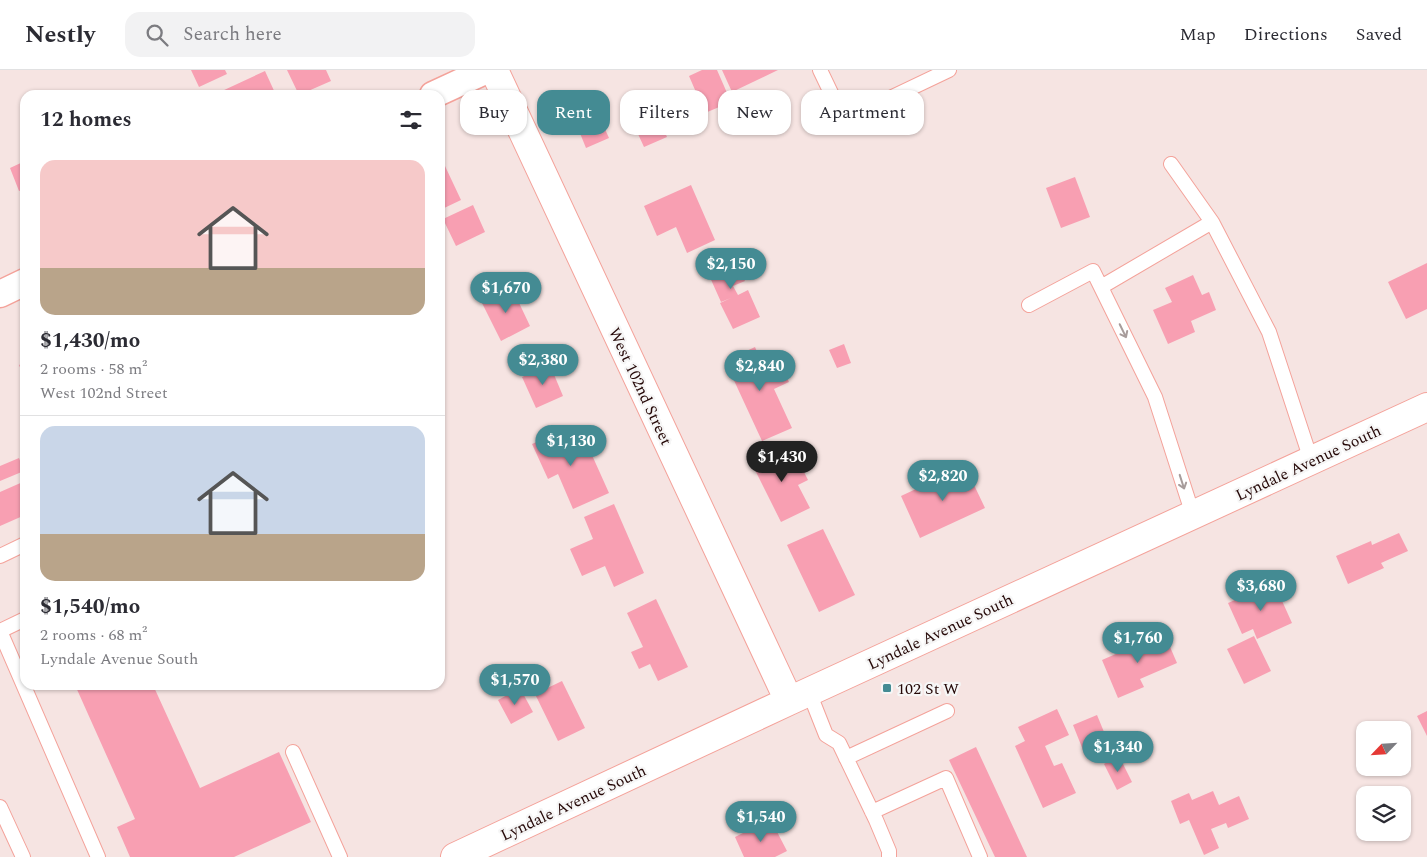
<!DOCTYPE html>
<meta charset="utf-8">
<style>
:root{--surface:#fff;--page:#f2f2f3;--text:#2b2b33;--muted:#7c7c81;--line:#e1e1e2;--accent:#448b93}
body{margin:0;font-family:Spectral,serif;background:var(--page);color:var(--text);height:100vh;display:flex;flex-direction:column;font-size:19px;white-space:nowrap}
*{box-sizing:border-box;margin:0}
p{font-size:16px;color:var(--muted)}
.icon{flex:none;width:28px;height:28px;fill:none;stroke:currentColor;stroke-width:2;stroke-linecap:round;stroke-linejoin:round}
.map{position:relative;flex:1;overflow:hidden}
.drawer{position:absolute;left:20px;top:20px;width:425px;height:600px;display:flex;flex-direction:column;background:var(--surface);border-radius:15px;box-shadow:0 1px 4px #0004}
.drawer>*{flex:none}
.hud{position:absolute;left:460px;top:20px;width:475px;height:45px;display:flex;gap:10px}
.needle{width:32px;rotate:245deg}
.controls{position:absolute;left:1356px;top:651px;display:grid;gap:10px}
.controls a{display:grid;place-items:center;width:55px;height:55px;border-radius:10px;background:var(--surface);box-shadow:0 1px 4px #0004;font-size:25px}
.price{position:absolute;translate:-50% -42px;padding:0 11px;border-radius:18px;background:var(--accent);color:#fff;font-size:16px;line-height:32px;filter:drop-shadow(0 1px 2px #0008)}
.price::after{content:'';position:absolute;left:50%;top:30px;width:15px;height:11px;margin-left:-8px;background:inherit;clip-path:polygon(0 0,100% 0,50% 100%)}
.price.current{background:#222;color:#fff}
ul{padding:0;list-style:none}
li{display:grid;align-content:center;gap:10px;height:265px;padding:0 20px}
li+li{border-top:1px solid var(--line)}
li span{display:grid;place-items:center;height:155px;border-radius:15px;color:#555}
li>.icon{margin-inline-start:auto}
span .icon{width:90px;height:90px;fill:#fffc;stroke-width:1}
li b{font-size:21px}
h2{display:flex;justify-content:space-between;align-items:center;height:60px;padding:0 20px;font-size:21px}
.pill{padding:0 18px;border-radius:15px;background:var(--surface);box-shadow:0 1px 4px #0004;font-size:18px;line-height:45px}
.pill.current{background:var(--accent);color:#fff}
header{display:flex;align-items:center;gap:30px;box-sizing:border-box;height:70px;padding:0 25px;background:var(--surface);border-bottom:1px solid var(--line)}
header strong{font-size:24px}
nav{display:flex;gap:28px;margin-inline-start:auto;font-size:18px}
.search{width:350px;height:45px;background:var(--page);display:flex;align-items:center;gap:12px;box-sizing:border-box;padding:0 18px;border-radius:15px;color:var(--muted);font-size:19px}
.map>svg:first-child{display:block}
</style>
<header>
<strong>Nestly</strong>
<div class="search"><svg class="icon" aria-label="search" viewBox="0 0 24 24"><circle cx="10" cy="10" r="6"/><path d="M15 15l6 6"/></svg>Search here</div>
<nav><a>Map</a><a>Directions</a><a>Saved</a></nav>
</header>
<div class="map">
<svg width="1427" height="787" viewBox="0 0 1427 787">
<rect width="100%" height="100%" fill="#f6e4e2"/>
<path fill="#f89fb2" d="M191,0h34l2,4 -28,13z
M287,0h39l5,11 -32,14z
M702,0h15l14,32 -26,11 -16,-37z
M722,0h56l-46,22z
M265,1l11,24h-52l-2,-4z
M595,37l14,31 -23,10 -13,-32z
M655,40l12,27 -23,10 -12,-26z
M25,91v28l-6,2 -9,-23z
M445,96l16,34 -21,10v-42z
M1075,107l15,40 -29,11 -15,-40z
M691,115l24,55 -28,13 -11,-26 -19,9 -13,-30z
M473,135l12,27 -29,14 -13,-27z
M731,181l14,30 -12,5 5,9 10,-5 12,27 -27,12 -13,-26 11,-5 -10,4 -17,-38z
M1427,193v46l-21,10 -18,-37z
M1193,205l9,20 7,-3 7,18 -25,11 4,11 -27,12 -15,-34 19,-8 -7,-14z
M512,218l18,38 -29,15 -19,-38z
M844,274l7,19 -14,5 -8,-18z
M755,277l10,23 15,-6 9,18 -15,7 18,39 -30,13 -37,-80z
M25,292v17l-6,-14z
M550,295l13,31 -27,12 -14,-31z
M571,357l9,20 7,-3 22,49 -36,16 -15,-35 -10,5 -16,-35z
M779,376l10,21 10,-5 9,18 -10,5 12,23 -29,14 -31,-62z
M19,388l5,13 -24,10v-15z
M965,396l20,42 -65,30 -19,-42z
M25,411v34l-25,11v-34z
M614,434l30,69 -30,14 -9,-21 -23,10 -12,-27 23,-10 -9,-22z
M823,459l32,66 -36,17 -32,-67z
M1399,463l9,18 -27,12 3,5 -36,16 -12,-28 35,-15 1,4z
M1274,513l18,40 -35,16 -4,-10 -11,5 -14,-31z
M656,529l32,68 -30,14 -8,-17 -11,5 -8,-17 12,-5 -16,-34z
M1164,563l13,30 -37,16 4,8 -26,11 -16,-38z
M1254,566l17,35 -27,13 -17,-35z
M562,611l23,47 -27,13 -23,-47z
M75,615h78l47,103 79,-36 32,70 -77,35h-104l-13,-30 18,-8z
M520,618l13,24 -22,12 -13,-24z
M1057,639l12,26 -24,11 9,20 8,-3 14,30 -33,15 -28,-62 10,-5 -7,-14z
M1427,641v25l-10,-20z
M1097,645l12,29 -24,11 -12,-30z
M976,677l51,110h-32l-46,-97z
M1119,686l13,26 -15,8 -13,-26z
M1213,721l6,14 20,-9 10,23 -21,9 -2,-5 -15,6 8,19 -15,7 -15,-35 -9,4 -9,-23 18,-8 3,7z
M761,754l3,7 10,-5 13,25 -12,6h-31l-9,-20z"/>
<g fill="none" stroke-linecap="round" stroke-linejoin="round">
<g stroke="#f4a29a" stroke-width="16">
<path id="lane" d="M820,0l24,50 105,-50
M1171,94l41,58 57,110 42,128
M1101,217l111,-65
M1029,235l64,-34 62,126 38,118
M0,486l25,-12
M0,561l98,226
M0,561l25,-12
M809,622l17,43 13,8 37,77 13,31v6
M293,682l47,105
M846,688l101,-47
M0,737l23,50
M872,742l74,-34 34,79"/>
</g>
<g stroke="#f4a29a" stroke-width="29">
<path id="street" d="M433,25l54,-25
M0,224l25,-12"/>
</g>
<g stroke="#f4a29a" stroke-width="30">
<path id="secondary" d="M494,0l295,631
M455,787l334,-156 638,-294"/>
</g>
<use href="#lane" stroke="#fff" stroke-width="14"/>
<use href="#street" stroke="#fff" stroke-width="26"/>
<use href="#secondary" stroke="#fff" stroke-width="28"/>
</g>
<defs><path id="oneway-shaft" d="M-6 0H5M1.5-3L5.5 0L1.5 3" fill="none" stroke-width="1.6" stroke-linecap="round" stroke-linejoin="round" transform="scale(1.25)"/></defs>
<g stroke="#a79c9b">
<use href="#oneway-shaft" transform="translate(1123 261) rotate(64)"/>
<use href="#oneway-shaft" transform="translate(1182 412) rotate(72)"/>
</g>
<rect fill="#448b93" stroke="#f6f6f6" stroke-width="2" x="882" y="613" width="10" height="10" rx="2.5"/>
<g text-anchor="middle" stroke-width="4.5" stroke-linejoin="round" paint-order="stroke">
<g font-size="16" fill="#240706" stroke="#f6f6f6">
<text transform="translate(641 316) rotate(65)" y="6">West 102nd Street</text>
<text transform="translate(1308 392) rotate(-25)" y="6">Lyndale Avenue South</text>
<text transform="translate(940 561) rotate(-25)" y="6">Lyndale Avenue South</text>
<text transform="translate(573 732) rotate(-25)" y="6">Lyndale Avenue South</text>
</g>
<g font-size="16" fill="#240706" stroke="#f6f6f6" text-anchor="start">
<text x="897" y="624">102 St W</text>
</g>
</g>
</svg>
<div class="controls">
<a><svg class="needle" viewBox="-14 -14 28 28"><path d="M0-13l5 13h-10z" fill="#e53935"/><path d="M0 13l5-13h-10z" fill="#7c7c81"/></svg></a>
<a><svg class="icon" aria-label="layers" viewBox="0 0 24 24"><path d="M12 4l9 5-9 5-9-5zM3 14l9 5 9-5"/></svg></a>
</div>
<b class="price" style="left:731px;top:220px">$2,150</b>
<b class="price" style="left:506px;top:244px">$1,670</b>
<b class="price" style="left:543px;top:316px">$2,380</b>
<b class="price" style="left:760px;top:322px">$2,840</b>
<b class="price" style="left:571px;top:397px">$1,130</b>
<b class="price current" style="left:782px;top:413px">$1,430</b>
<b class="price" style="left:943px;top:432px">$2,820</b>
<b class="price" style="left:1261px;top:542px">$3,680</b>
<b class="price" style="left:1138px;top:594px">$1,760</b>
<b class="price" style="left:515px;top:636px">$1,570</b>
<b class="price" style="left:1118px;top:703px">$1,340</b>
<b class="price" style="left:761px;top:773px">$1,540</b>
<div class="hud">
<a class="pill">Buy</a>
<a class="pill current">Rent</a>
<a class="pill">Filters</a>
<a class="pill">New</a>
<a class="pill">Apartment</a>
</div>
<section class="drawer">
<h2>12 homes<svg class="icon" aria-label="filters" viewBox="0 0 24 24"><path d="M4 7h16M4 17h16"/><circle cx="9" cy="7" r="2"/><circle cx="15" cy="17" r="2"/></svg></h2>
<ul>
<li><span style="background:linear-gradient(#f6c9c9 70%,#b9a48a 0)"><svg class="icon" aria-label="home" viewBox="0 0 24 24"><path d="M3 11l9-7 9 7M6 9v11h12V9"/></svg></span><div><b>$1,430/mo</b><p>2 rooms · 58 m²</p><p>West 102nd Street</p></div></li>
<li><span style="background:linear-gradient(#c9d6e8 70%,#b9a48a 0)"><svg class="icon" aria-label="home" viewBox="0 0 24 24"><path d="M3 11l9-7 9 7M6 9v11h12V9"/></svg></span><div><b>$1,540/mo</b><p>2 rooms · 68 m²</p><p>Lyndale Avenue South</p></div></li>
</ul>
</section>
</div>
